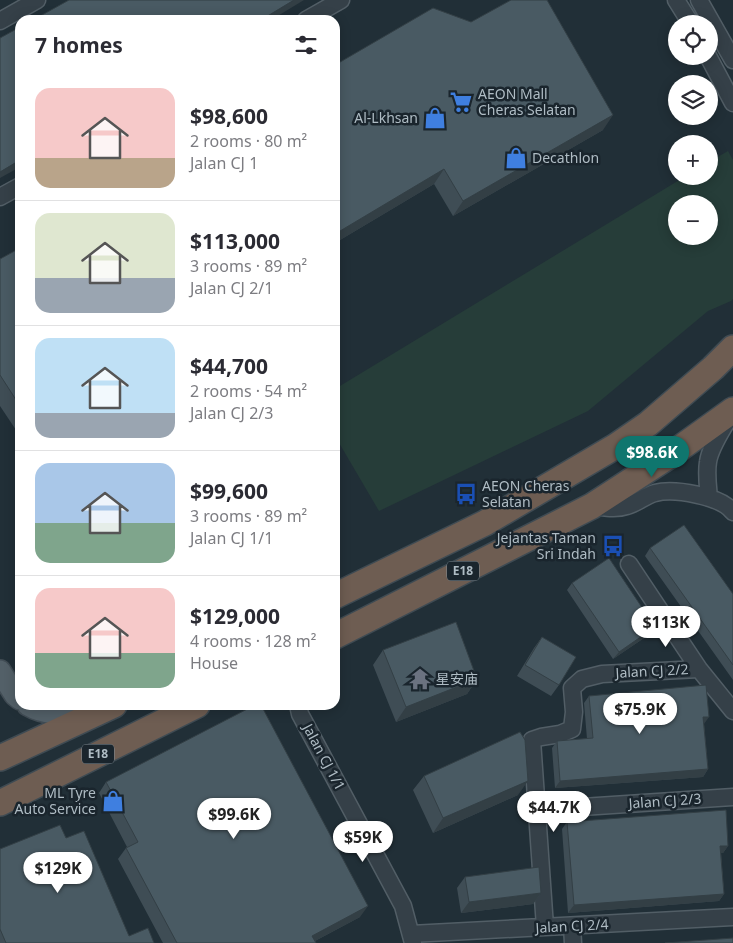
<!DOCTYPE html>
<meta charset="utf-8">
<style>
:root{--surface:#fff;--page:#f2f2f3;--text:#2b2b33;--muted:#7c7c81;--line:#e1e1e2;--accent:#0f766e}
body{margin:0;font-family:"Noto Sans","Noto Sans SC",sans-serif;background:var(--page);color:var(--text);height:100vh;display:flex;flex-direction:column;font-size:19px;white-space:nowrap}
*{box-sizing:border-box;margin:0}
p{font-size:16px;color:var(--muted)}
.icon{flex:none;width:28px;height:28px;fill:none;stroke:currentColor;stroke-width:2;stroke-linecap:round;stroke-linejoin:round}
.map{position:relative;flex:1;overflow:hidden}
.sheet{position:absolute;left:15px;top:15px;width:325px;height:695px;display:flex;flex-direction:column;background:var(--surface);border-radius:15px;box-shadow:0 2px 12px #0003}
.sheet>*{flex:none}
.buttons{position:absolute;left:668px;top:15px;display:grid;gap:10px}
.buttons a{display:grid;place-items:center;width:50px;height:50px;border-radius:50%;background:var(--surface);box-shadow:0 2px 12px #0003;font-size:25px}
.price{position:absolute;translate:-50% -42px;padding:0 11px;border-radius:18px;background:#fff;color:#222;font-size:16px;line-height:32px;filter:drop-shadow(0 1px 2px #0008)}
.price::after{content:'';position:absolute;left:50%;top:30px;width:15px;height:11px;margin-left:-8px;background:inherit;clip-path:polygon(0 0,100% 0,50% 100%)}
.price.on{background:var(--accent);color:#fff}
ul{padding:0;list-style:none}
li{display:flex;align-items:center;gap:15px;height:125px;padding:0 20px}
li+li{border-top:1px solid var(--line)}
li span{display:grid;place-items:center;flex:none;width:140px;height:100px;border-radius:15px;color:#555}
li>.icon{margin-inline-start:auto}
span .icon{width:60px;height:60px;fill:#fffc;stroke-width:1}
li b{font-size:21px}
h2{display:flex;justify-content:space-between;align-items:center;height:60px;padding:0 20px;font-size:21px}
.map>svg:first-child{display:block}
</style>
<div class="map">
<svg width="733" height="943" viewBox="0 0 733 943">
<rect width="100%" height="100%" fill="#212f37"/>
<path fill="#263d39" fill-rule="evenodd" d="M728,151l5,9v139l-2,2 -23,10 -120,100 -209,100 -44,-75v-47l351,-213h23v-14zM676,204h33v32h-33z"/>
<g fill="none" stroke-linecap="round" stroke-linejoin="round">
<g stroke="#525e66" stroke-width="19">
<path id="minor" d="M676,0l15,24
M699,0l34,60
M306,20l35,-20
M0,21l37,-21
M708,56l25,47
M0,197l20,-11
M709,498c-1,-12 -3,-24 -1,-36 2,-15 15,-33 22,-46
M592,506c11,1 23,4 35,0 10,-3 18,-10 28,-13 19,-5 66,3 78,19
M629,564l70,105 34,42
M298,705l2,9 103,192 10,37
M537,810l196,-13
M572,926l1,17
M545,927l-13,-187 9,-3 19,-3 12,-5 2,-17 -2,-24 10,-9 20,-5 97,-5
M411,934l322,-17"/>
</g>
<g stroke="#414c54" stroke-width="24">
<path id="major" d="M0,671l15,24 5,4
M28,705c20,12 44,8 66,7"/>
</g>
<g stroke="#3f4b53" stroke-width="28">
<path id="highway" d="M335,596l150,-73 131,-77 32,-22 65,-56 20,-20
M335,636l257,-130 77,-50 64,-46
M0,758l114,-53
M0,803l197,-98"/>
</g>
<use href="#minor" stroke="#354048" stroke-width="16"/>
<use href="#major" stroke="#536068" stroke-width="21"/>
<use href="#highway" stroke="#6e5d52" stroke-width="25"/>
</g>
<path fill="#3f4d55" d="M335,65l268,65 -150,86 -19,-32 -99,59z
M20,248v188l-20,-30v-147z
M650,548l83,46v86l-88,-124z
M572,583l83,44 -5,7 -37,25 -46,-69z
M542,637l17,48 -8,11 -34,-20 17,-28z
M383,650l94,29 -10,15 -71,28 -23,-57z
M589,696l115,28 4,45 -5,8 -148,11 -3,-40 5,-7 30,-2 -3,-36z
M424,776l94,19 -85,38 -20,-43z
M106,782l254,135 -45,24 1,2h-153l-45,-84 8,-11 1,-1 -28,-54z
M567,822l161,24 -5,7h-2l3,41 -5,7 -151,12 -6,-84z
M66,838l63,98 25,7h-154v-94z
M465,877l76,16 -8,11 -72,9 -4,-25z"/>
<path fill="#333f45" d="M294,0h10l-33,20h-10z
M613,115l-10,15 -150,86 10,-15z
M20,160v7l-20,11v-6z
M444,169l-10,15 -99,59v-9z
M655,627l-5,7 -37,25 6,-7z
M477,679l-10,15 -71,28 10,-15z
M703,717h6l-5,7z
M708,769l-5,8 -148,11 5,-7z
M528,781l-10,14 -85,38 10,-15z
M720,846h8l-5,7 -8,1z
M541,893l-8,11 -72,9 8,-11z
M724,894l-5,7 -151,12 6,-8z
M368,906l-8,11 -49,26 1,-7z"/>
<path fill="#495a63" stroke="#333f45" d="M69,0h225l-33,20h-228z
M511,0h36l66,115 -150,86 -19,-32 -109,65v-169l98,-57 38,14z
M20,27v133l-20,12v-134z
M20,248v158l-20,-31v-116z
M684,525l49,69v71l-83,-117z
M609,558l46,69 -36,25 -47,-69z
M456,622l21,57 -71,28 -23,-57z
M542,637l34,20 -17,28 -34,-20z
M706,685l3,32h-6l5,52 -148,12 -3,-40 36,-3 -4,-42z
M255,705h6l107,201 -56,30 4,7h-139l-51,-95 12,-6 -32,-60z
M520,732l5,8 3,41 -85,37 -19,-42z
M726,810l2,36h-8l4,48 -150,11 -7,-83z
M60,825l6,13 18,-7 45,105 19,-8 6,15h-148l-6,-14v-80z
M539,867l2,26 -72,9 -4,-25z
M733,938v5h-68z"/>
<defs>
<g id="supermarket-bare" transform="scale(1.725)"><path d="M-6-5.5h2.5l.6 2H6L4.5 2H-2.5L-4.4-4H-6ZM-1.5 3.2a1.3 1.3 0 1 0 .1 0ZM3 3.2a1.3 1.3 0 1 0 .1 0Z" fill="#3f7fe0" stroke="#1a252d" stroke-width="2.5" paint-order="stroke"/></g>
<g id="shop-bare" transform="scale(1.725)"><path d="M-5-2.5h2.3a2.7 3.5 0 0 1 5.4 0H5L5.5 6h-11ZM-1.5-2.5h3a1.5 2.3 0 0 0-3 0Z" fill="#3f7fe0" stroke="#1a252d" stroke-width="2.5" paint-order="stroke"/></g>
<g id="bus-bare" transform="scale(1.725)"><path d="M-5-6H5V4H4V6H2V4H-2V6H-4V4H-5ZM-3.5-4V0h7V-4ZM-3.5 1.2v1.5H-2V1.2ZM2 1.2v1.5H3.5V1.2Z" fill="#1a4fb4" stroke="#1a252d" stroke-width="2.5" paint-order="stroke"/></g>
<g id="temple-bare" transform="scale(1.725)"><path d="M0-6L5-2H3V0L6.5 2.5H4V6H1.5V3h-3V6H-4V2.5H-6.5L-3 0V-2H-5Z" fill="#6b7280" stroke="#1a252d" stroke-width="2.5" paint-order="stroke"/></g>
</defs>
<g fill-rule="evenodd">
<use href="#supermarket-bare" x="461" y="102"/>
<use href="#shop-bare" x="435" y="118"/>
<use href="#shop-bare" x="516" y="158"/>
<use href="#bus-bare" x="466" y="494"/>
<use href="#bus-bare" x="613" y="546"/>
<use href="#temple-bare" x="420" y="679"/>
<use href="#shop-bare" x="113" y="801"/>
</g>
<g text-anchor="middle" stroke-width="5" stroke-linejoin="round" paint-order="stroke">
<g fill="#1a252d" stroke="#828f97" stroke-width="1">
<rect x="447" y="561.5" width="32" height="19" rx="4"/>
<rect x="82" y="744.5" width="32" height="19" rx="4"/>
</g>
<g font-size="12" font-weight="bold" fill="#afbcc4">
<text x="463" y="575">E18</text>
<text x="98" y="758">E18</text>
</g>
<g font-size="14" fill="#afbcc4" stroke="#1a252d" text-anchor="start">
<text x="478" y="99">AEON Mall<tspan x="478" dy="16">Cheras Selatan</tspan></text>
<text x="418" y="123" text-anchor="end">Al-Lkhsan</text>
<text x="532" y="163">Decathlon</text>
<text x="482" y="491">AEON Cheras<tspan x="482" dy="16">Selatan</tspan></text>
<text x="596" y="543" text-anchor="end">Jejantas Taman<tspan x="596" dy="16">Sri Indah</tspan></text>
<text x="436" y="684">星安庙</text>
<text x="96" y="798" text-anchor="end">ML Tyre<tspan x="96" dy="16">Auto Service</tspan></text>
</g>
<g font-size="14" fill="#afbcc4" stroke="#1a252d">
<text transform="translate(652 671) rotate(-3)" y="5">Jalan CJ 2/2</text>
<text transform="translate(324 757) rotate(62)" y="5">Jalan CJ 1/1</text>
<text transform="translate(665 801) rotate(-4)" y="5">Jalan CJ 2/3</text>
<text transform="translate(572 926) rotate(-3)" y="5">Jalan CJ 2/4</text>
</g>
</g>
</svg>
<div class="buttons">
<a><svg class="icon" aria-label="locate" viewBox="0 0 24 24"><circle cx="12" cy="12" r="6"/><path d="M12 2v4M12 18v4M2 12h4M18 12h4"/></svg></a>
<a><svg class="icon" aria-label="layers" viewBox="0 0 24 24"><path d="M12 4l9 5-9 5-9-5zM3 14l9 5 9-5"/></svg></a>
<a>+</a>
<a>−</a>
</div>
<b class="price on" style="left:652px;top:478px">$98.6K</b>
<b class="price" style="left:666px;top:648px">$113K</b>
<b class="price" style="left:640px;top:735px">$75.9K</b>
<b class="price" style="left:554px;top:833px">$44.7K</b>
<b class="price" style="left:234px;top:840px">$99.6K</b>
<b class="price" style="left:363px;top:863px">$59K</b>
<b class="price" style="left:58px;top:894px">$129K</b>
<section class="sheet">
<h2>7 homes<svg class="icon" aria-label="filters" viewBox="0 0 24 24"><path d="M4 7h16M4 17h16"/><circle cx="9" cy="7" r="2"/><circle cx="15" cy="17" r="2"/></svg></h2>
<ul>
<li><span style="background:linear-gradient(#f6c9c9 70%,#b9a48a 0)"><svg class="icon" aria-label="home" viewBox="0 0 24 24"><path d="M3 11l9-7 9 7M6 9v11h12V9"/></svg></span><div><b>$98,600</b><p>2 rooms · 80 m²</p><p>Jalan CJ 1</p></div></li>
<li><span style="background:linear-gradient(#dfe7d0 65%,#9aa5b1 0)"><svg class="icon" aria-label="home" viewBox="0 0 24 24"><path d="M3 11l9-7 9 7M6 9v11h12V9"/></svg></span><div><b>$113,000</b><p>3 rooms · 89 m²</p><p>Jalan CJ 2/1</p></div></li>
<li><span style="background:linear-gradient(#bfe0f5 75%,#9aa5b1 0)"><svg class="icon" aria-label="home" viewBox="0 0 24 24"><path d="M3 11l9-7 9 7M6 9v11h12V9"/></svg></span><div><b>$44,700</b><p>2 rooms · 54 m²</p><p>Jalan CJ 2/3</p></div></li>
<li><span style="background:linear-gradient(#a9c7e8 60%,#7fa58c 0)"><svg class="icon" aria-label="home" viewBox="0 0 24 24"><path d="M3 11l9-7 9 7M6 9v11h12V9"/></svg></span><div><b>$99,600</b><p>3 rooms · 89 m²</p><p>Jalan CJ 1/1</p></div></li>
<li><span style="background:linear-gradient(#f6c9c9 65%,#7fa58c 0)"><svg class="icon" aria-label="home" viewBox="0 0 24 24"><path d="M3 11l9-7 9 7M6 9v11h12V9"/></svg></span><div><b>$129,000</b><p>4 rooms · 128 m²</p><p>House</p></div></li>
</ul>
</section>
</div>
